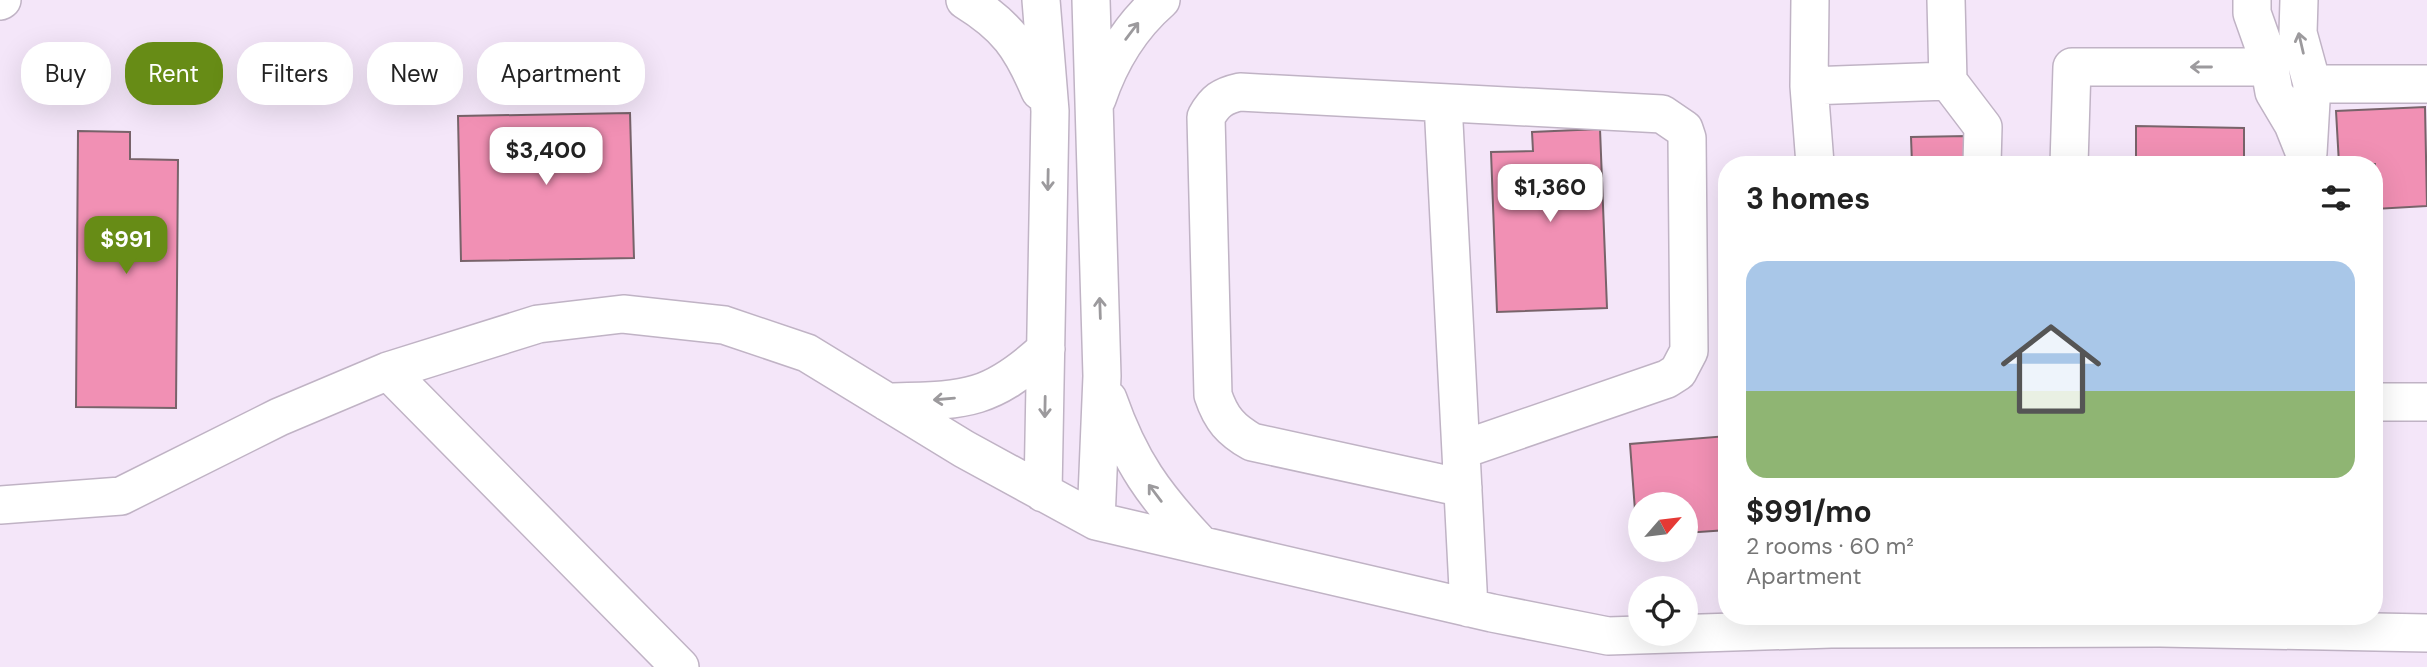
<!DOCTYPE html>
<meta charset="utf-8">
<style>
:root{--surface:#fff;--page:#f2f2f2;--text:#222;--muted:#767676;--line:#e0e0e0;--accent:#678c16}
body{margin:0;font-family:"DM Sans",sans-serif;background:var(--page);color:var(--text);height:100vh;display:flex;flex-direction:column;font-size:26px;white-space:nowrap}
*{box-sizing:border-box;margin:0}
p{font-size:23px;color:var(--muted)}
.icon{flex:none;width:38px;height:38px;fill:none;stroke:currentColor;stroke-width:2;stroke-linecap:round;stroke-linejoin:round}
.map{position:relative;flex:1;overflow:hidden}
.side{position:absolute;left:1718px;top:156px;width:665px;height:469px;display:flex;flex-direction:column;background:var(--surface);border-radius:28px;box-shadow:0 7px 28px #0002}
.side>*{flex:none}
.hud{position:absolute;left:21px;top:42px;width:665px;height:63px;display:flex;gap:14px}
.needle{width:46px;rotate:62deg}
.buttons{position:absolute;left:1628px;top:492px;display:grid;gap:14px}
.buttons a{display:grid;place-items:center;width:70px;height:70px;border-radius:50%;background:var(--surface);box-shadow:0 7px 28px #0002;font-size:35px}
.price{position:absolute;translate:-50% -60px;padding:0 16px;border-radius:14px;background:#fff;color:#222;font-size:23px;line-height:46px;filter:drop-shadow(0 2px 4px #0008)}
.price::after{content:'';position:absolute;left:50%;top:42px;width:21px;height:16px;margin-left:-10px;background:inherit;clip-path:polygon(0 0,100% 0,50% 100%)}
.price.active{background:var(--accent);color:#fff}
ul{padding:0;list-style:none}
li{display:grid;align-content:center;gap:14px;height:371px;padding:0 28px}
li+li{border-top:2px solid var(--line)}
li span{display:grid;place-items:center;height:217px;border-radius:21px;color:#555}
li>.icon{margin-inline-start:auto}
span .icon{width:126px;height:126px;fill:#fffc;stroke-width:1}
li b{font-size:30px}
h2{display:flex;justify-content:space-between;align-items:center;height:84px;padding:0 28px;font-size:30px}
.tag{padding:0 24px;border-radius:28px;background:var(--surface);box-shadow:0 7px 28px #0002;font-size:24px;line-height:63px}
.tag.active{background:var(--accent);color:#fff}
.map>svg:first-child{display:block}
</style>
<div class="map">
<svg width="2427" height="667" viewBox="0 0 2427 667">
<rect width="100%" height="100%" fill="#f4e6f9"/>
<path fill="#f190b4" stroke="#78636a" stroke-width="2" d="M2425,107l2,99 -52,3v-45h-36l-3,-53z
M630,113l4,145 -173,3 -3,-145z
M2136,126l108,2v32l17,1 -1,3h-124z
M1600,129l7,179 -110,4 -6,-160 42,-1 -1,-19z
M78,131l52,1v27l48,1 -2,248 -100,-1z
M1967,136v28h-55l-1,-27z
M1727,436v94l-42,3v-29h-45l-3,33 -7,-93z"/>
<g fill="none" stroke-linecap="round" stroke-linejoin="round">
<g stroke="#c0b3c5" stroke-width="40">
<path id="minor" d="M965,0c42,26 56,46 75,91
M1041,0l9,111 -7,382
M1091,0l11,376 -6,145
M1810,0l-1,86 139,-5 -2,-81
M2252,0v13l16,45 6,34 19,32 14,35
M2299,0l-1,33 14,51 -4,69
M0,1l2,-1
M1948,81l35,46 -1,37
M2312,84h115
M1809,86l6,78
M1097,99c13,-39 33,-72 64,-99
M1443,103l26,505
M2069,164l3,-97h197
M388,371l292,296
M1108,399c22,63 46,96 92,145
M887,402c75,-2 101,1 159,-53
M2375,402h52
M1461,450l206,-71 11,-7 11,-21 -2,-213 -3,-9 -22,-15 -422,-22c-18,4 -25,9 -34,25l7,278c8,24 18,35 39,47l211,46
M0,505l121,-9 158,-79 109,-46 150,-47 85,-10 101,11 83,28 157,96 132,72 396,92 116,23 223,-7 329,-1 267,5"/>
</g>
<use href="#minor" stroke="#fff" stroke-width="37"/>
</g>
<defs><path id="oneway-shaft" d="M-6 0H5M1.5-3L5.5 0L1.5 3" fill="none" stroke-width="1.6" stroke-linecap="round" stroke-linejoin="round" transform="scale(1.75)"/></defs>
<g stroke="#9c9a9d">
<use href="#oneway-shaft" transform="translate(1132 31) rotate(-53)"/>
<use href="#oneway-shaft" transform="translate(2301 43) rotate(-103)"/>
<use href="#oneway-shaft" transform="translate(2201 67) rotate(180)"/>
<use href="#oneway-shaft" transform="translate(1048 180) rotate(91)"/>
<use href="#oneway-shaft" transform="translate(1100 308) rotate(-92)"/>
<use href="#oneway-shaft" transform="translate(944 399) rotate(175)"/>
<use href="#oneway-shaft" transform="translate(1045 407) rotate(91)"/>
<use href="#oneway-shaft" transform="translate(1155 493) rotate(-127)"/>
</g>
</svg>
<div class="buttons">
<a><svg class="needle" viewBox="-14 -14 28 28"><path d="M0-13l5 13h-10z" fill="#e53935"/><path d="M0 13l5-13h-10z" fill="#767676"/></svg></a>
<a><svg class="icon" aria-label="locate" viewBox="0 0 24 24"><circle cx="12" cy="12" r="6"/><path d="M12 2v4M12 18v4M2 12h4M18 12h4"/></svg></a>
</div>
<b class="price" style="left:546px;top:187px">$3,400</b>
<b class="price" style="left:1550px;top:224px">$1,360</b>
<b class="price active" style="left:126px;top:276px">$991</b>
<div class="hud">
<a class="tag">Buy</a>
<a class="tag active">Rent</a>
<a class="tag">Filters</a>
<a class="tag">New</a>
<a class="tag">Apartment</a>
</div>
<section class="side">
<h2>3 homes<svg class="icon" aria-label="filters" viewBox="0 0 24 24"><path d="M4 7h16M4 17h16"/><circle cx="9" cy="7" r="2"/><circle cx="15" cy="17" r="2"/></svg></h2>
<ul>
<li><span style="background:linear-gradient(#a9c7e8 60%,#8fb573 0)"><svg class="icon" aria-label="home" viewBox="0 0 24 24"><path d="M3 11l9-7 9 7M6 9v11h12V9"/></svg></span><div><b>$991/mo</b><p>2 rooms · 60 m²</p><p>Apartment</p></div></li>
</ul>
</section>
</div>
